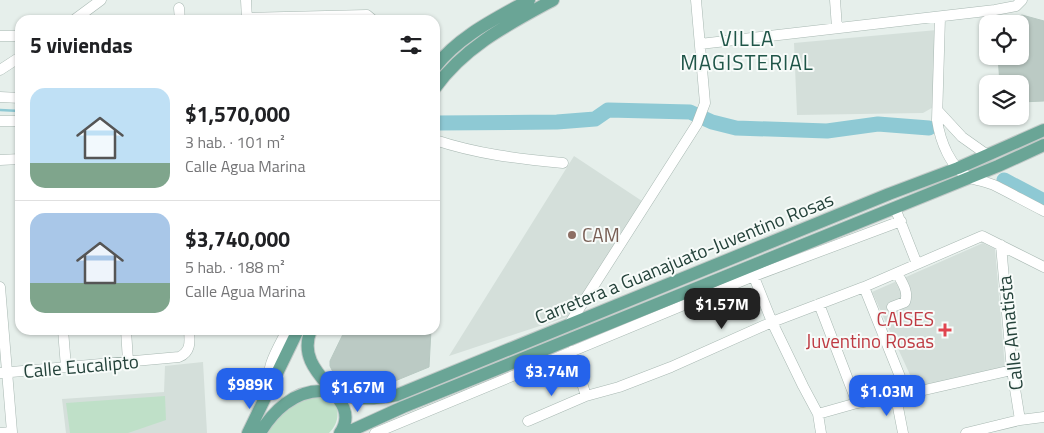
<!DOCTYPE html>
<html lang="es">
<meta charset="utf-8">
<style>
:root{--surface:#fff;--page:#f6f6f6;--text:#202124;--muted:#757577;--line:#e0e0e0;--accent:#2563eb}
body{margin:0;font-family:"Titillium Web",sans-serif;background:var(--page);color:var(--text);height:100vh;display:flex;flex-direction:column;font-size:19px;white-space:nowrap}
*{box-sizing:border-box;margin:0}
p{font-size:16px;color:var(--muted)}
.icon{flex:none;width:28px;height:28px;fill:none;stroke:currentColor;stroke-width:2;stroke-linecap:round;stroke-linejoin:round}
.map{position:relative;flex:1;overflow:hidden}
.side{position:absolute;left:15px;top:15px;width:425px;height:320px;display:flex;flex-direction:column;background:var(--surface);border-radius:15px;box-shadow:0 1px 4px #0004}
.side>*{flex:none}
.tools{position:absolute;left:979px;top:15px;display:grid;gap:10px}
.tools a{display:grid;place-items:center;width:50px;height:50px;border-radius:10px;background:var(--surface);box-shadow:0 1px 4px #0004;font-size:25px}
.price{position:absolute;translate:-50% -42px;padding:0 11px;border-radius:10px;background:var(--accent);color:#fff;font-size:16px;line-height:32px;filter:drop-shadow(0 1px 2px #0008)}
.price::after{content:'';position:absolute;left:50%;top:30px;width:15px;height:11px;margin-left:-8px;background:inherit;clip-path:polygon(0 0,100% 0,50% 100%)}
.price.on{background:#222;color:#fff}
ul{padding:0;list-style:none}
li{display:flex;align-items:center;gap:15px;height:125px;padding:0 15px}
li+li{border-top:1px solid var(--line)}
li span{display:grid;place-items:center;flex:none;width:140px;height:100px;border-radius:15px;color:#555}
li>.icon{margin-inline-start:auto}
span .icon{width:60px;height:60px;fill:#fffc;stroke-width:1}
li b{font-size:21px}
h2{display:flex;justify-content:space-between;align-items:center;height:60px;padding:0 15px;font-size:21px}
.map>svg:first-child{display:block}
</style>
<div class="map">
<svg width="1044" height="433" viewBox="0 0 1044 433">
<rect width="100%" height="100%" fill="#e6efeb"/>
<path fill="#d4dfda" d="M937,30v75l-14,8 -126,2 -3,-72z
M574,156l68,45 -72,115 -121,40z
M983,243l12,6 10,119 -88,22 -45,-98z
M203,362l4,71h-141l-4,-34 102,-7 1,-26z"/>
<path fill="#bfe0c8" d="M165,396l1,24 -38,13h-58l-4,-30z
M308,396c6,0 15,-1 20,2 14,8 11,26 1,35h-61c8,-21 22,-27 40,-37z"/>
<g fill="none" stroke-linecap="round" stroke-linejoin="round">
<path stroke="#8ec9d4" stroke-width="2.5" d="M0,110l20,1"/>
<path stroke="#8ec9d4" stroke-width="15" d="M435,123l122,-1 38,-3 13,-9 82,2 22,10 24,6 91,3 51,-7 51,4
M1004,180l40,21"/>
</g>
<path fill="#bbcac4" stroke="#b8c9c2" d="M1022,15l22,6v80l-24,1v-18h-20l-2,-28h22v-32h-22z
M345,330h86l-2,37 -61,25 -18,-3 -13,-9 -7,-14v-5z"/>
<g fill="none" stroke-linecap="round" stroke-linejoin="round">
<g stroke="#a8b8b2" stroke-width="11">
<path id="minor" d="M246,0l1,20
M835,0l2,28
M179,8l1,12
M940,17l-3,103c3,20 13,49 34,58 8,3 17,4 25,8 16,8 32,17 48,25
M247,18l120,-3 6,5
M74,20l27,-20
M0,36h20
M700,44l295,-34 21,-4 6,-6
M0,70l20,-13
M0,97l20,1
M938,111l24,26 24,17
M0,121h20
M435,140c42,14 84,19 128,23
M0,160l20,-1
M895,208l22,56
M1001,245l11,125 8,50
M752,272l20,50 31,64 15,28 3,19
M0,287l12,145 -11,1
M864,287l43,107
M819,304l38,99
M892,307l13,-5c4,-10 -3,-20 -8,-29
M568,326l129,-202 8,-21 -9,-103
M63,330l3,37
M126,330l2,31
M572,351l14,45
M0,373l179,-16c12,-5 11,-15 10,-27
M271,385c-9,-13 10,-42 16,-55
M896,397l7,36
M818,414l39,-11 50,-9 105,-24
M528,421l58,-25 33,-9 52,-20 101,-45 92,-35 118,-51 62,31
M375,433l379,-157 147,-55
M966,433l54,-13 24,-3"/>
</g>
<g stroke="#c2cac8" stroke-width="14">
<path id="major" d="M435,67c24,-31 60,-48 94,-67
M435,88c30,-42 74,-64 118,-88
M311,330c-20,47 55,66 29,103
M248,433l50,-103
M260,433c13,-22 34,-42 61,-42 11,0 20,4 30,6 16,3 31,1 46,-2l492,-201 69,-26 86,-38
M346,433l57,-26 595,-241 46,-21"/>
</g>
<use href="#minor" stroke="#fff" stroke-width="10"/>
<use href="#major" stroke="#6aa596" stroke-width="12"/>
</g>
<circle fill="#8d6e63" stroke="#f7fbf9" stroke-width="2" cx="572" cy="235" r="5"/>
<path fill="#e0444e" stroke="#f7fbf9" stroke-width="2" d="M942.5 322.5h5v5h5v5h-5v5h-5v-5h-5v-5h5z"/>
<g text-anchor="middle" stroke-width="4" stroke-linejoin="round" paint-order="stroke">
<g font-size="19" fill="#785e54" stroke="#f7fbf9" text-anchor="start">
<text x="582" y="242">CAM</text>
</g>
<g font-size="19" fill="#24423a" stroke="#f7fbf9">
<text transform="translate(684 258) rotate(-22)" y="7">Carretera a Guanajuato-Juventino Rosas</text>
<text transform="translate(1010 333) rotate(-96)" y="7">Calle Amatista</text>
<text transform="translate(81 366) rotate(-5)" y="7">Calle Eucalipto</text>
</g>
<g font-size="19" fill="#be3a42" stroke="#f7fbf9" text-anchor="end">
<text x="934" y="326">CAISES<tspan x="934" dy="22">Juventino Rosas</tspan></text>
</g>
<g font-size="21" letter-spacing="1" fill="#1f5548" stroke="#f7fbf9">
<text x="747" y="46">VILLA<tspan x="747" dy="24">MAGISTERIAL</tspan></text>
</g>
</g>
</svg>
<div class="tools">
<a><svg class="icon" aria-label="locate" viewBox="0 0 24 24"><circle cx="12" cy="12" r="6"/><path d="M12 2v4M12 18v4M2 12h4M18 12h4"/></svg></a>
<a><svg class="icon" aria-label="layers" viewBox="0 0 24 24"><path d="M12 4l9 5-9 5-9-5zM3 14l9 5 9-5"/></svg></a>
</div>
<b class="price on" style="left:722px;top:330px">$1.57M</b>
<b class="price" style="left:552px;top:397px">$3.74M</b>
<b class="price" style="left:250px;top:410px">$989K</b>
<b class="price" style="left:358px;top:413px">$1.67M</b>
<b class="price" style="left:887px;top:417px">$1.03M</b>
<section class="side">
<h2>5 viviendas<svg class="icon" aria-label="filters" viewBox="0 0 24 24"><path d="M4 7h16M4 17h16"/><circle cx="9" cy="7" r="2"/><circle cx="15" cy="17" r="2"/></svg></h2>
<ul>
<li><span style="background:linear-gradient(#bfe0f5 75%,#7fa58c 0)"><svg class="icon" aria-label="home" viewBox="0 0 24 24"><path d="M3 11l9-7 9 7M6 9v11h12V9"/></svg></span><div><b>$1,570,000</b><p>3 hab. · 101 m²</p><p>Calle Agua Marina</p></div></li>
<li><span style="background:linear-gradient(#a9c7e8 70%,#7fa58c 0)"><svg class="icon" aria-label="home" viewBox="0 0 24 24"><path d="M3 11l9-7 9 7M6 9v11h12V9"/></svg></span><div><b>$3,740,000</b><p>5 hab. · 188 m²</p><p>Calle Agua Marina</p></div></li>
</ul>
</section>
</div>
